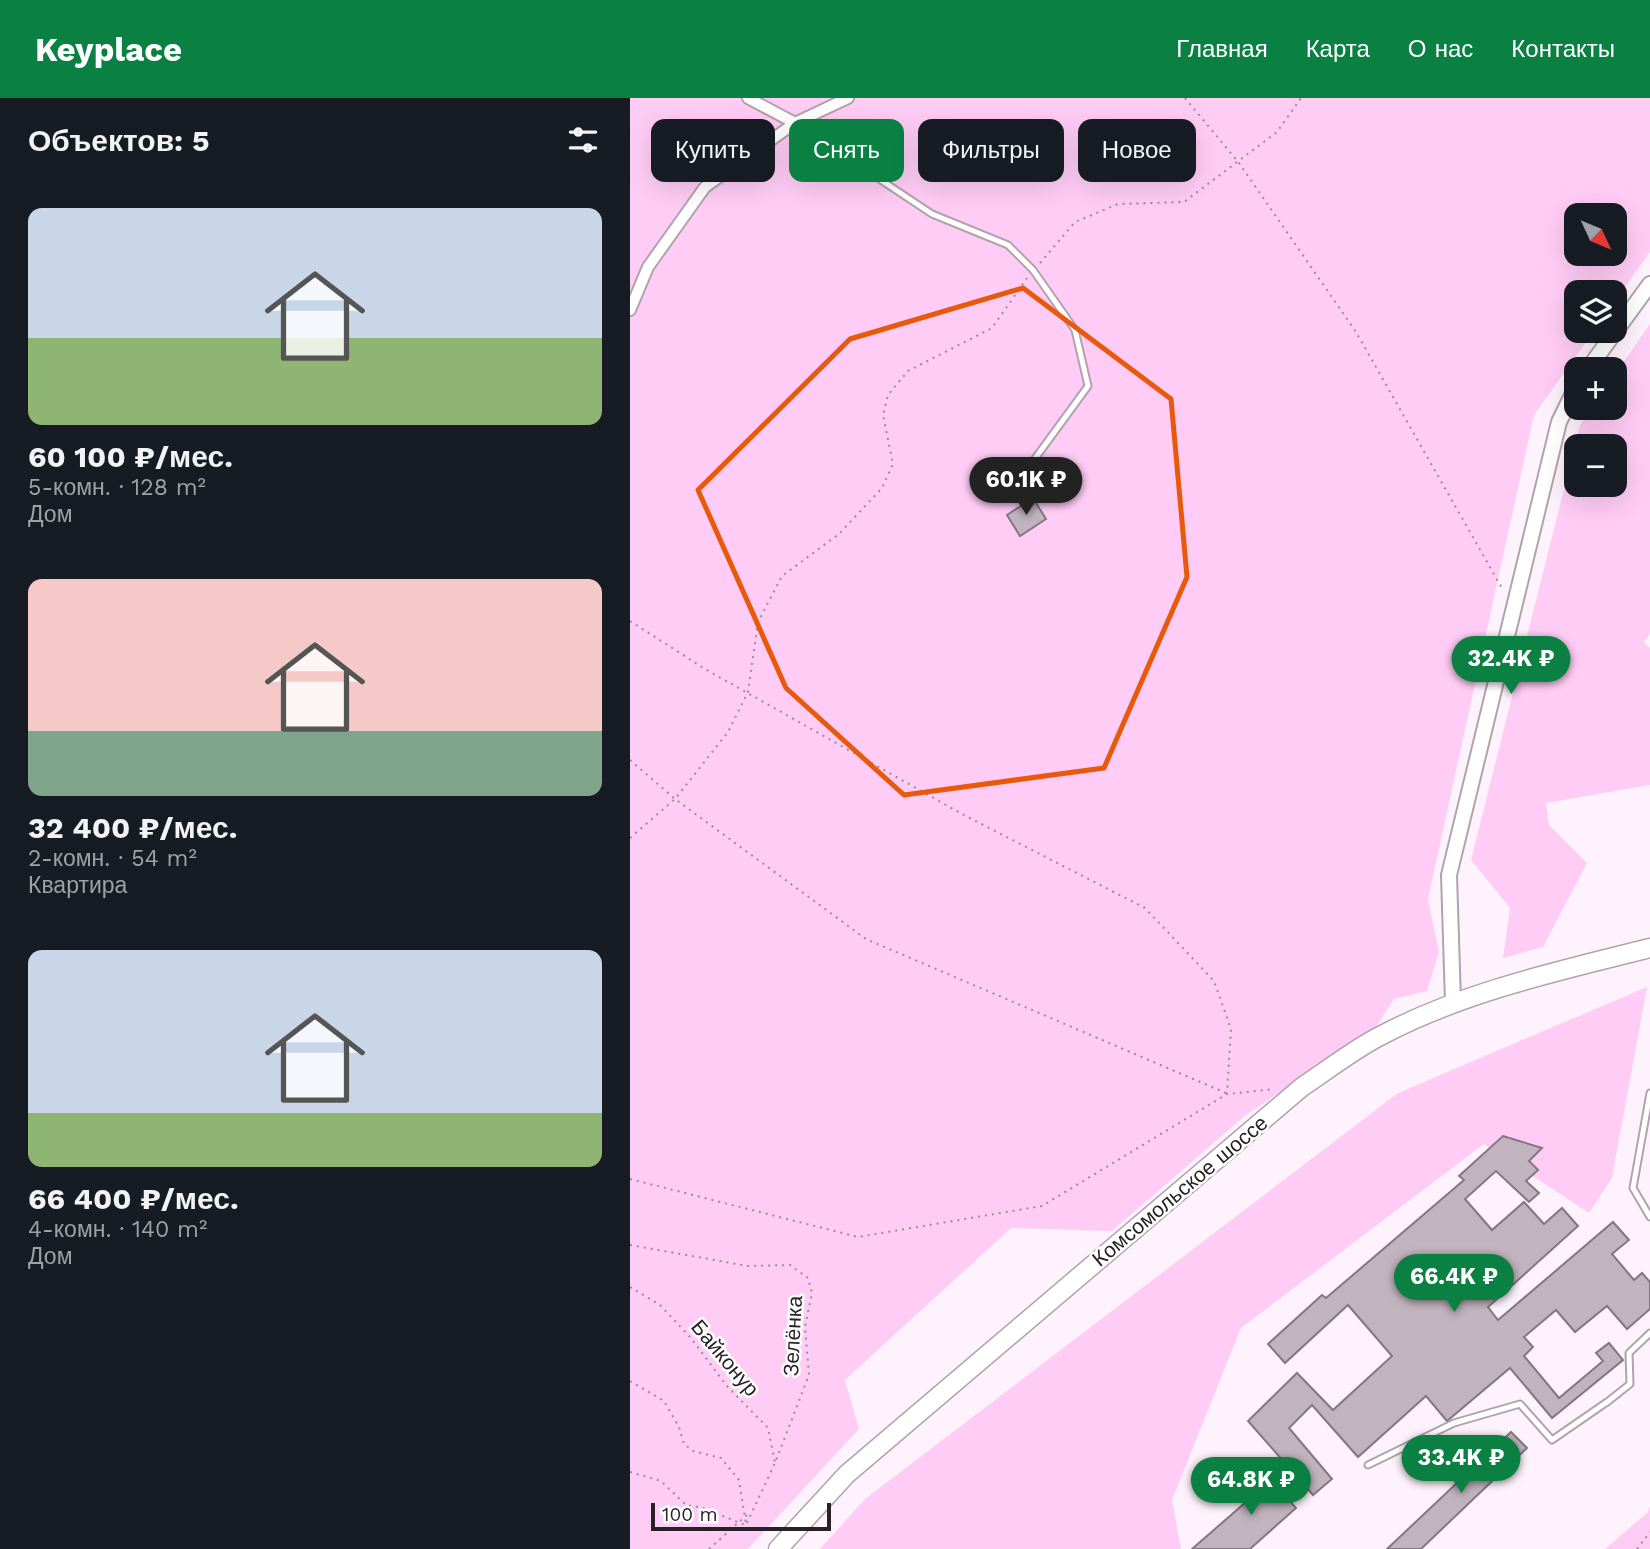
<!DOCTYPE html>
<html lang="ru">
<meta charset="utf-8">
<style>
:root{--surface:#171b24;--page:#242831;--text:#f1f3f6;--muted:#9ea1a6;--accent:#0b8043}
body{margin:0;font-family:"Work Sans",sans-serif;background:var(--page);color:var(--text);height:100vh;display:flex;flex-direction:column;font-size:26px;white-space:nowrap}
*{box-sizing:border-box;margin:0}
p{font-size:23px;color:var(--muted)}
.icon{flex:none;width:38px;height:38px;fill:none;stroke:currentColor;stroke-width:2;stroke-linecap:round;stroke-linejoin:round}
.map{position:relative;flex:1;overflow:hidden}
.side{display:flex;flex-direction:column;background:var(--surface);width:630px}
.side>*{flex:none}
.banner{position:absolute;left:21px;top:21px;width:665px;height:63px;display:flex;gap:14px}
.needle{width:46px;rotate:134deg}
.fabs{position:absolute;left:934px;top:105px;display:grid;gap:14px}
.fabs a{display:grid;place-items:center;width:63px;height:63px;border-radius:14px;background:var(--surface);box-shadow:0 7px 28px #0002;font-size:35px}
.scale{position:absolute;left:21px;bottom:18px;width:180px;box-sizing:border-box;padding-left:7px;border:4px solid #282227;border-top:0;font-size:19px;line-height:24px;white-space:nowrap;color:#282227;-webkit-text-stroke:5px #fff;paint-order:stroke}
.price{position:absolute;translate:-50% -60px;padding:0 16px;border-radius:24px;background:var(--accent);color:#fff;font-size:23px;line-height:46px;filter:drop-shadow(0 2px 4px #0008)}
.price::after{content:'';position:absolute;left:50%;top:42px;width:21px;height:16px;margin-left:-10px;background:inherit;clip-path:polygon(0 0,100% 0,50% 100%)}
.price.active{background:#222;color:#fff}
ul{padding:0;list-style:none}
li{display:grid;align-content:center;gap:14px;height:371px;padding:0 28px}
li span{display:grid;place-items:center;height:217px;border-radius:14px;color:#555}
li>.icon{margin-inline-start:auto}
span .icon{width:126px;height:126px;fill:#fffc;stroke-width:1}
li b{font-size:30px}
h2{display:flex;justify-content:space-between;align-items:center;height:84px;padding:0 28px;font-size:30px}
.tag{padding:0 24px;border-radius:14px;background:var(--surface);box-shadow:0 7px 28px #0002;font-size:24px;line-height:63px}
.tag.active{background:var(--accent);color:#fff}
header{display:flex;align-items:center;gap:42px;box-sizing:border-box;height:98px;padding:0 35px;background:var(--accent);color:#fff}
header strong{font-size:33px}
nav{display:flex;gap:38px;margin-inline-start:auto;font-size:24px}
main{display:flex;flex:1;min-height:0}
.map>svg:first-child{display:block}
</style>
<header>
<strong>Keyplace</strong>
<nav><a>Главная</a><a>Карта</a><a>О нас</a><a>Контакты</a></nav>
</header>
<main>
<section class="side">
<h2>Объектов: 5<svg class="icon" aria-label="filters" viewBox="0 0 24 24"><path d="M4 7h16M4 17h16"/><circle cx="9" cy="7" r="2"/><circle cx="15" cy="17" r="2"/></svg></h2>
<ul>
<li><span style="background:linear-gradient(#c9d6e8 60%,#8fb573 0)"><svg class="icon" aria-label="home" viewBox="0 0 24 24"><path d="M3 11l9-7 9 7M6 9v11h12V9"/></svg></span><div><b>60 100 ₽/мес.</b><p>5-комн. · 128 m²</p><p>Дом</p></div></li>
<li><span style="background:linear-gradient(#f6c9c9 70%,#7fa58c 0)"><svg class="icon" aria-label="home" viewBox="0 0 24 24"><path d="M3 11l9-7 9 7M6 9v11h12V9"/></svg></span><div><b>32 400 ₽/мес.</b><p>2-комн. · 54 m²</p><p>Квартира</p></div></li>
<li><span style="background:linear-gradient(#c9d6e8 75%,#8fb573 0)"><svg class="icon" aria-label="home" viewBox="0 0 24 24"><path d="M3 11l9-7 9 7M6 9v11h12V9"/></svg></span><div><b>66 400 ₽/мес.</b><p>4-комн. · 140 m²</p><p>Дом</p></div></li>
</ul>
</section>
<div class="map">
<svg width="1020" height="1451" viewBox="0 0 1020 1451">
<rect width="100%" height="100%" fill="#fef3fc"/>
<path fill="#ffccf5" fill-rule="evenodd" d="M0,0h1020v154l-35,49v-9h-38v39h17l-60,84 -106,484 11,53 -12,39 -33,8 -18,28 -130,88 -134,116 -101,-3 -166,152 14,49 -111,120h-118zM947,117h38v39h-38z
M1020,226v310l-6,8 6,6v137l-104,18 3,22 38,38 -44,84 -40,11 7,-50 -39,-48 109,-435 11,-17h24v-34zM985,348v39h-38v-39z
M1017,889l-35,191 -23,35 -105,-69 -243,184 -69,172 9,49h-361l45,-50 533,-406z
M1020,1408v43h-45l43,-37z"/>
<path fill="#c2b4bf" stroke="#847782" stroke-width="2" d="M403,400l13,21 -26,17 -13,-21z
M873,1038l39,12 -13,13 9,9 -12,11 13,12 -10,9 -33,-31 -31,28 27,31 32,-28 20,22 18,-16 16,18 -90,81 10,13 115,-98 16,18 -17,14 22,26 8,-7 8,9v27l-23,20 -20,-23 -32,26 -19,-22 -32,27 9,10 -9,9 35,42 44,-37 -7,-8 13,-10 14,17 -71,58 -42,-50 -63,53 -21,-25 -68,61 -46,-52 -23,23 43,51 -19,16 -65,-74 49,-48 36,37 59,-54 -44,-51 -63,58 -17,-19 54,-49 4,3 138,-118 -5,-4z
M881,1334l16,16 -40,38 -66,63h-34z
M631,1370l35,40 -46,41h-58l62,-54 -10,-12z"/>
<g fill="none" stroke-linecap="round" stroke-linejoin="round">
<g stroke="#b1a3ae" stroke-width="9">
<path id="service" d="M165,25l137,91 76,31 25,25 42,60 13,56 -65,89
M1020,995l-17,95 17,29
M976,1305l24,-19 -1,-31 21,-20
M738,1367l86,-42 66,-19 32,36 55,-38"/>
</g>
<g stroke="#b1a3ae" stroke-width="14">
<path id="minor" d="M118,0l47,25
M0,212l18,-43 57,-80 90,-64 53,-25"/>
</g>
<g stroke="#b1a3ae" stroke-width="18">
<path id="tertiary" d="M958,271l62,-85
M823,904l-4,-127 110,-453 18,-37"/>
</g>
<g stroke="#b1a3ae" stroke-width="21">
<path id="primary" d="M148,1451l69,-75 455,-387c26,-17 52,-38 80,-52 84,-44 177,-64 268,-87"/>
</g>
<path stroke="#968e95" stroke-width="2" stroke-dasharray="2 5" stroke-linecap="butt" d="M555,0l54,65 117,169 147,258
M410,165l35,-41 43,-18 66,-2 93,-70 24,-34
M0,523l75,48 257,145 183,94 69,73 17,48 -4,65
M0,662l45,39 191,140 360,154
M0,740l45,-39 53,-67 20,-40 10,-70 24,-46 57,-42 43,-46 11,-24 -10,-49 5,-20 20,-24 84,-43 35,-50
M0,1081l228,58 184,-31 185,-112 47,-5
M0,1147l118,21 42,-1 18,13 4,15 -7,34 4,48 -34,88 -29,62
M0,1189l30,18 31,33 35,47 42,43 7,34
M0,1283l34,20 15,26 5,17 9,7 28,7 18,22 7,44
M0,1374l31,9 25,24 17,3 42,17
M79,1451l40,-36
M1007,1451l13,-17"/>
<use href="#service" stroke="#fff" stroke-width="5"/>
<use href="#minor" stroke="#fff" stroke-width="10"/>
<use href="#tertiary" stroke="#fff" stroke-width="14"/>
<use href="#primary" stroke="#fff" stroke-width="18"/>
</g>
<path fill="none" stroke="#e8590c" stroke-width="5" stroke-linejoin="round" d="M393,190l148,111 16,178 -83,191 -200,27 -118,-107 -88,-198 152,-151z"/>
<g text-anchor="middle" stroke-width="5" stroke-linejoin="round" paint-order="stroke">
<g font-size="21" fill="#282227" stroke="#fff">
<text transform="translate(550 1093) rotate(-40)" y="7">Комсомольское шоссе</text>
<text transform="translate(163 1238) rotate(-87)" y="7">Зелёнка</text>
<text transform="translate(95 1260) rotate(50)" y="7">Байконур</text>
</g>
</g>
</svg>
<div class="fabs">
<a><svg class="needle" viewBox="-14 -14 28 28"><path d="M0-13l5 13h-10z" fill="#e53935"/><path d="M0 13l5-13h-10z" fill="#9ea1a6"/></svg></a>
<a><svg class="icon" aria-label="layers" viewBox="0 0 24 24"><path d="M12 4l9 5-9 5-9-5zM3 14l9 5 9-5"/></svg></a>
<a>+</a>
<a>−</a>
</div>
<div class="scale">100 m</div>
<b class="price active" style="left:396px;top:419px">60.1K ₽</b>
<b class="price" style="left:881px;top:598px">32.4K ₽</b>
<b class="price" style="left:824px;top:1216px">66.4K ₽</b>
<b class="price" style="left:831px;top:1397px">33.4K ₽</b>
<b class="price" style="left:621px;top:1419px">64.8K ₽</b>
<div class="banner">
<a class="tag">Купить</a>
<a class="tag active">Снять</a>
<a class="tag">Фильтры</a>
<a class="tag">Новое</a>
</div>
</div>
</main>
